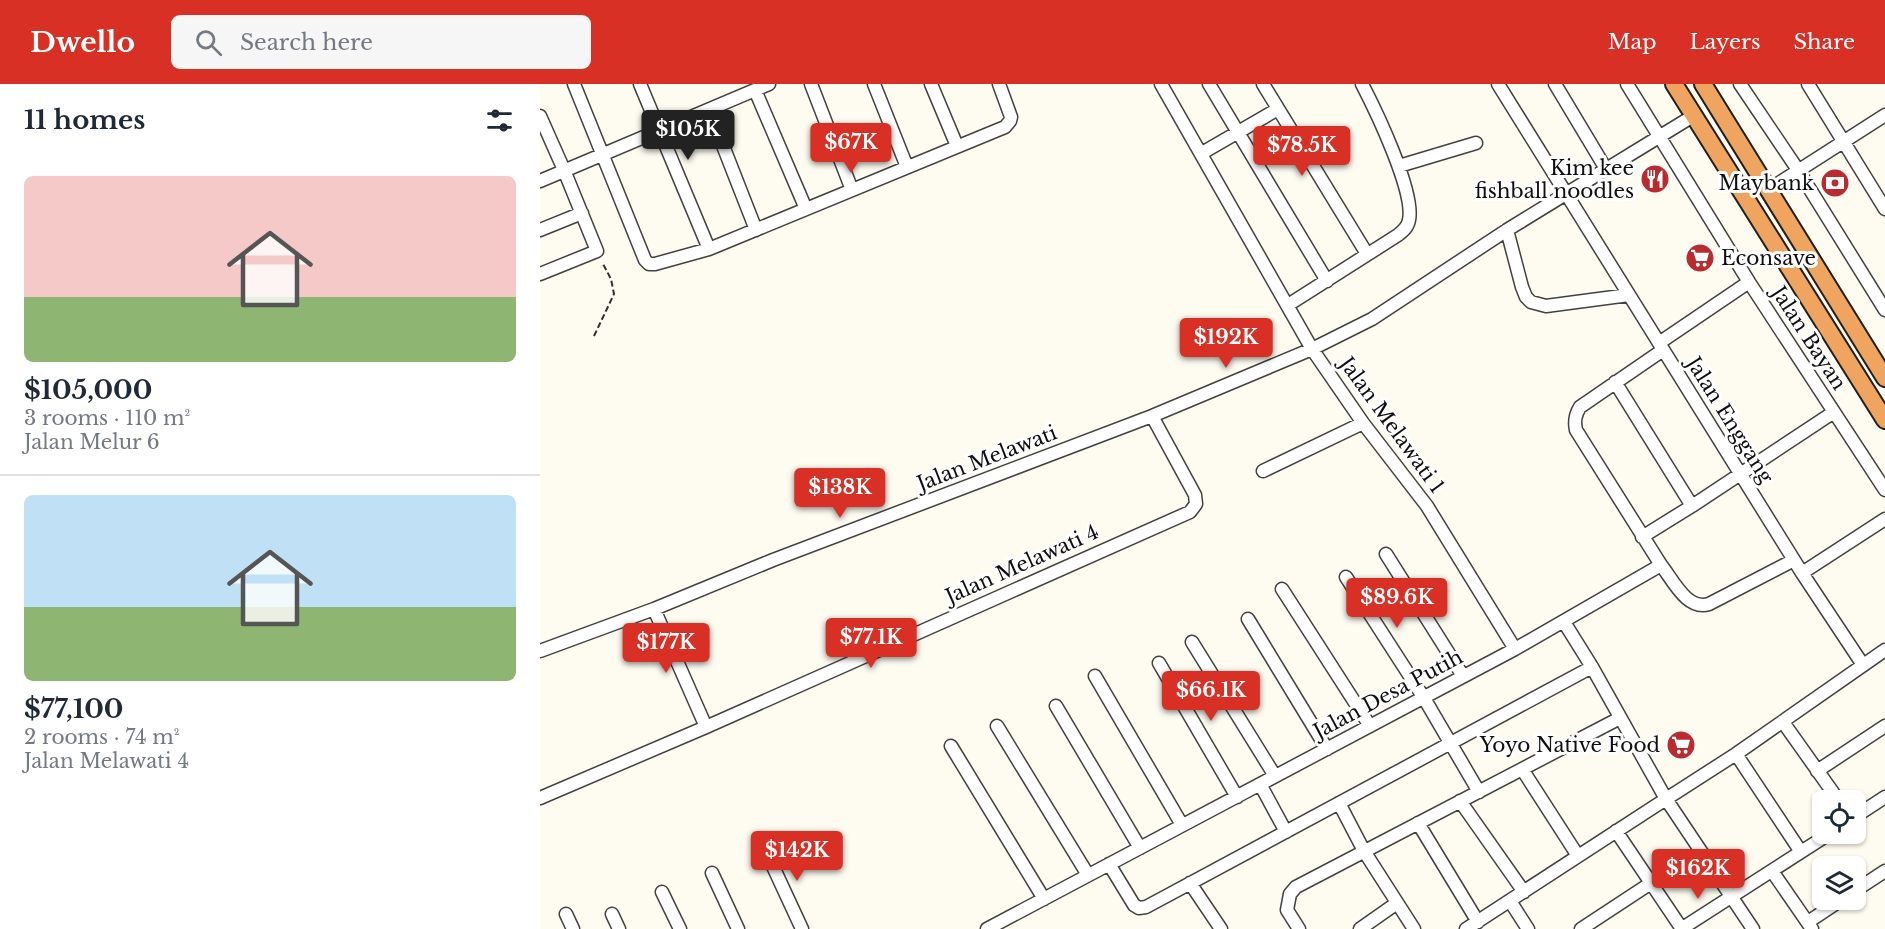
<!DOCTYPE html>
<meta charset="utf-8">
<style>
:root{--surface:#fff;--page:#f6f6f7;--text:#1f2937;--muted:#747a83;--line:#e0e1e3;--accent:#d93025}
body{margin:0;font-family:"Libre Baskerville",serif;background:var(--page);color:var(--text);height:100vh;display:flex;flex-direction:column;font-size:22px;white-space:nowrap}
*{box-sizing:border-box;margin:0}
p{font-size:20px;color:var(--muted)}
.icon{flex:none;width:33px;height:33px;fill:none;stroke:currentColor;stroke-width:2;stroke-linecap:round;stroke-linejoin:round}
.map{position:relative;flex:1;overflow:hidden}
.panel{display:flex;flex-direction:column;background:var(--surface);width:540px}
.panel>*{flex:none}
.tools{position:absolute;left:1272px;top:706px;display:grid;gap:12px}
.tools a{display:grid;place-items:center;width:54px;height:54px;border-radius:9px;background:var(--surface);box-shadow:0 2px 4px #0004;font-size:30px}
.price{position:absolute;translate:-50% -51px;padding:0 14px;border-radius:6px;background:var(--accent);color:#fff;font-size:20px;line-height:39px;filter:drop-shadow(0 2px 3px #0008)}
.price::after{content:'';position:absolute;left:50%;top:36px;width:18px;height:14px;margin-left:-9px;background:inherit;clip-path:polygon(0 0,100% 0,50% 100%)}
.price.current{background:#222;color:#fff}
ul{padding:0;list-style:none}
li{display:grid;align-content:center;gap:12px;height:318px;padding:0 24px}
li+li{border-top:2px solid var(--line)}
li span{display:grid;place-items:center;height:186px;border-radius:9px;color:#555}
li>.icon{margin-inline-start:auto}
span .icon{width:108px;height:108px;fill:#fffc;stroke-width:1}
li b{font-size:26px}
h2{display:flex;justify-content:space-between;align-items:center;height:72px;padding:0 24px;font-size:26px}
header{display:flex;align-items:center;gap:36px;box-sizing:border-box;height:84px;padding:0 30px;background:var(--accent);color:#fff}
header strong{font-size:28px}
nav{display:flex;gap:33px;margin-inline-start:auto;font-size:21px}
.search{width:420px;height:54px;background:var(--page);display:flex;align-items:center;gap:15px;box-sizing:border-box;padding:0 21px;border-radius:9px;color:var(--muted);font-size:22px}
main{display:flex;flex:1;min-height:0}
.map>svg:first-child{display:block}
</style>
<header>
<strong>Dwello</strong>
<div class="search"><svg class="icon" aria-label="search" viewBox="0 0 24 24"><circle cx="10" cy="10" r="6"/><path d="M15 15l6 6"/></svg>Search here</div>
<nav><a>Map</a><a>Layers</a><a>Share</a></nav>
</header>
<main>
<section class="panel">
<h2>11 homes<svg class="icon" aria-label="filters" viewBox="0 0 24 24"><path d="M4 7h16M4 17h16"/><circle cx="9" cy="7" r="2"/><circle cx="15" cy="17" r="2"/></svg></h2>
<ul>
<li><span style="background:linear-gradient(#f6c9c9 65%,#8fb573 0)"><svg class="icon" aria-label="home" viewBox="0 0 24 24"><path d="M3 11l9-7 9 7M6 9v11h12V9"/></svg></span><div><b>$105,000</b><p>3 rooms · 110 m²</p><p>Jalan Melur 6</p></div></li>
<li><span style="background:linear-gradient(#bfe0f5 60%,#8fb573 0)"><svg class="icon" aria-label="home" viewBox="0 0 24 24"><path d="M3 11l9-7 9 7M6 9v11h12V9"/></svg></span><div><b>$77,100</b><p>2 rooms · 74 m²</p><p>Jalan Melawati 4</p></div></li>
</ul>
</section>
<div class="map">
<svg width="1345" height="845" viewBox="0 0 1345 845">
<rect width="100%" height="100%" fill="#fefcf1"/>
<g fill="none" stroke-linecap="round" stroke-linejoin="round">
<g stroke="#424242" stroke-width="15">
<path id="minor" d="M34,0l71,176 4,4h6l54,-15 296,-122 5,-6 1,-4 -12,-33
M100,0l69,165
M271,0l41,106
M334,0l33,83
M391,0l26,62
M621,0l151,265 51,74 64,83 88,143
M669,0l118,197
M723,0l104,170
M958,0l304,489 61,92
M1015,0l51,85
M1087,0l122,198 136,208
M1200,0l58,86 87,140
M1268,0l77,125
M215,6l51,119
M169,26l47,120
M0,32l24,54 33,81 -57,23
M662,69l76,-44
M859,82l77,-23
M0,97l229,-97
M1228,106l117,-75
M0,146l42,-17
M967,146l15,57 4,10 5,5 15,4 83,-11
M748,221l110,-70c5,-4 10,-8 11,-15 6,-28 -33,-109 -47,-136
M1119,259l90,-61
M1075,298l77,124
M723,387l100,-48
M1102,453l50,-31 142,-94
M846,470l77,122
M1121,481l-85,-135c-2,-9 -1,-15 4,-23l83,-57
M1262,489l83,-54
M806,493l78,121 55,94
M742,505l88,137
M114,525l52,118
M708,535l79,130
M1024,538l28,45 74,132 87,130
M652,558l83,134
M0,567l114,-42 119,-49 379,-144 160,-67 60,-30 135,-89 186,-114
M619,579l78,134
M555,592l87,149
M516,622l84,142
M1243,638l56,79
M457,642l91,149
M411,662l93,153
M1196,670l65,98
M982,685l56,87
M1277,687l68,-45
M720,700l26,48
M0,714l166,-71 484,-215 6,-8 -1,-9 -43,-79
M920,717l64,91
M799,719l25,48 50,78
M1316,732l29,-19
M878,739l60,99
M1076,747l66,98
M224,763l38,82
M569,780l25,41 5,3 7,-1 446,-240
M1232,787l40,58
M172,789l26,56
M650,799l31,46
M1316,806l29,-19
M122,808l18,37
M970,817l18,28
M26,830l7,15
M72,830l7,15
M1268,838l33,-22
M447,845l528,-280 146,-84c12,15 26,46 48,39l85,-44
M759,845l-12,-19 3,-16 6,-7 324,-169
M820,845l37,-26
M926,845l200,-130 70,-45 149,-104
M1041,845l70,-46
M1141,845l148,-95"/>
</g>
<g stroke="#202020" stroke-width="20">
<path id="highway" d="M1134,0l211,336
M1163,0l182,294"/>
</g>
<path stroke="#313131" stroke-width="2" stroke-dasharray="6 3" stroke-linecap="butt" d="M54,252l20,-42 -3,-15 -9,-17"/>
<use href="#minor" stroke="#fff" stroke-width="12"/>
<use href="#highway" stroke="#efa45f" stroke-width="16"/>
</g>
<defs>
<g id="restaurant-disc" transform="scale(1.5)"><circle r="9.5" fill="#ba2b2f" stroke="#fff"/><path d="M-5-6h1v4h1v-4h1v4h1v-4h1v5L-1.5 .5V6h-2V.5L-5-1ZM5-6V6H3V1.5H1.5Q1.5-4 5-6Z" fill="#fff"/></g>
<g id="bank-disc" transform="scale(1.5)"><circle r="9.5" fill="#ba2b2f" stroke="#fff"/><path d="M-6-4H6V4H-6ZM0-2.3a2.3 2.3 0 1 0 0 4.6a2.3 2.3 0 1 0 0-4.6Z" fill="#fff"/></g>
<g id="supermarket-disc" transform="scale(1.5)"><circle r="9.5" fill="#ba2b2f" stroke="#fff"/><path d="M-6-5.5h2.5l.6 2H6L4.5 2H-2.5L-4.4-4H-6ZM-1.5 3.2a1.3 1.3 0 1 0 .1 0ZM3 3.2a1.3 1.3 0 1 0 .1 0Z" fill="#fff"/></g>
</defs>
<g fill-rule="evenodd">
<use href="#restaurant-disc" x="1115" y="95"/>
<use href="#bank-disc" x="1295" y="99"/>
<use href="#supermarket-disc" x="1160" y="174"/>
<use href="#supermarket-disc" x="1141" y="661"/>
</g>
<g text-anchor="middle" stroke-width="6" stroke-linejoin="round" paint-order="stroke">
<g font-size="20" fill="#0f0f0f" stroke="#fff" text-anchor="end">
<text x="1094" y="91">Kim kee<tspan x="1094" dy="23">fishball noodles</tspan></text>
<text x="1274" y="106">Maybank</text>
<text x="1181" y="181" text-anchor="start">Econsave</text>
<text x="1120" y="668">Yoyo Native Food</text>
</g>
<g font-size="20" fill="#0f0f0f" stroke="#fff">
<text transform="translate(1269 254) rotate(57)" y="7">Jalan Bayan</text>
<text transform="translate(1190 336) rotate(58)" y="7">Jalan Enggang</text>
<text transform="translate(852 341) rotate(54)" y="7">Jalan Melawati 1</text>
<text transform="translate(447 374) rotate(-21)" y="7">Jalan Melawati</text>
<text transform="translate(482 480) rotate(-24)" y="7">Jalan Melawati 4</text>
<text transform="translate(848 610) rotate(-28)" y="7">Jalan Desa Putih</text>
</g>
</g>
</svg>
<div class="tools">
<a><svg class="icon" aria-label="locate" viewBox="0 0 24 24"><circle cx="12" cy="12" r="6"/><path d="M12 2v4M12 18v4M2 12h4M18 12h4"/></svg></a>
<a><svg class="icon" aria-label="layers" viewBox="0 0 24 24"><path d="M12 4l9 5-9 5-9-5zM3 14l9 5 9-5"/></svg></a>
</div>
<b class="price current" style="left:148px;top:77px">$105K</b>
<b class="price" style="left:311px;top:90px">$67K</b>
<b class="price" style="left:762px;top:93px">$78.5K</b>
<b class="price" style="left:686px;top:285px">$192K</b>
<b class="price" style="left:300px;top:435px">$138K</b>
<b class="price" style="left:857px;top:545px">$89.6K</b>
<b class="price" style="left:331px;top:585px">$77.1K</b>
<b class="price" style="left:126px;top:590px">$177K</b>
<b class="price" style="left:671px;top:638px">$66.1K</b>
<b class="price" style="left:257px;top:798px">$142K</b>
<b class="price" style="left:1158px;top:816px">$162K</b>
</div>
</main>
